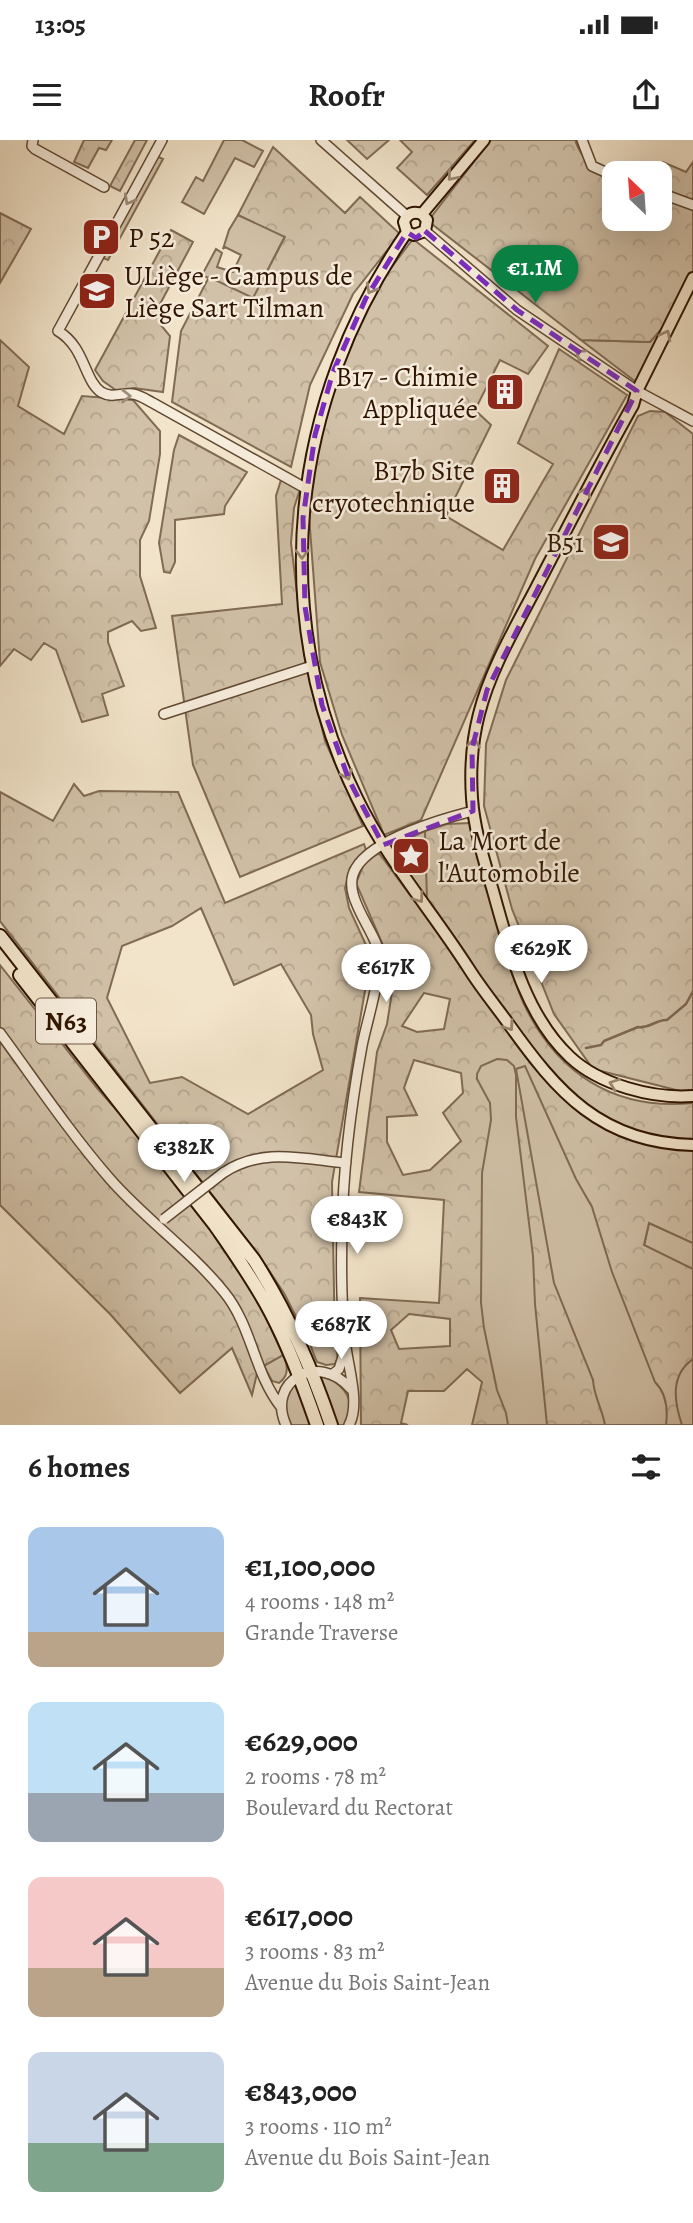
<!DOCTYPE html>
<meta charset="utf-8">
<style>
:root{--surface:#fff;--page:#f2f2f2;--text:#222;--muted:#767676;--accent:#0b8043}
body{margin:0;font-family:Alegreya,serif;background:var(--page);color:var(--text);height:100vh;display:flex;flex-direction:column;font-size:26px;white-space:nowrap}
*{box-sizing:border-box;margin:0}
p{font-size:23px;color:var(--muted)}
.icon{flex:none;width:38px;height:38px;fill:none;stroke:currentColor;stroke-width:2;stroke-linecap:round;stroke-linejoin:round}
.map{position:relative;height:1285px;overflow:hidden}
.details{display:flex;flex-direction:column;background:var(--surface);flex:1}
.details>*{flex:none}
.needle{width:46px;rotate:335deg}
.fabs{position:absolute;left:602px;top:21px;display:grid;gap:14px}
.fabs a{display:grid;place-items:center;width:70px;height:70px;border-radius:14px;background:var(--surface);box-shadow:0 7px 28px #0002;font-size:35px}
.price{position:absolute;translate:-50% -60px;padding:0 16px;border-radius:24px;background:#fff;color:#222;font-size:23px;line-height:46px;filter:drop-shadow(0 2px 4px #0008)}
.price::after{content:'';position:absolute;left:50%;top:42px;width:21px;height:16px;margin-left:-10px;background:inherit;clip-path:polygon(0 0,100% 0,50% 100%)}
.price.selected{background:var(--accent);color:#fff}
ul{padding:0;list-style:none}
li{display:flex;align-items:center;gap:21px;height:175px;padding:0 28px}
li span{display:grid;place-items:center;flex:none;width:196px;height:140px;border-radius:14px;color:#555}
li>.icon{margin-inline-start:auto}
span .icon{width:84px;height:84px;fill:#fffc;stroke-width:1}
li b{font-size:30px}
h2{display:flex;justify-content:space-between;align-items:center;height:84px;padding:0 28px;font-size:30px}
.status{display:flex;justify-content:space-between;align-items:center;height:49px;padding:0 35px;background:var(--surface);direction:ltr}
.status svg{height:19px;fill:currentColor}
header{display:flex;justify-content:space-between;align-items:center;height:91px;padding:0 28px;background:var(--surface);font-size:32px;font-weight:600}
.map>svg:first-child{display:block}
</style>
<div class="status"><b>13:05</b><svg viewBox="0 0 49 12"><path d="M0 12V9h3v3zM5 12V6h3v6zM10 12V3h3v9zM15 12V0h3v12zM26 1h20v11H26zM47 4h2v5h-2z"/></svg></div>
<header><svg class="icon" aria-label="menu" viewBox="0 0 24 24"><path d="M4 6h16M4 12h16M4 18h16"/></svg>Roofr<svg class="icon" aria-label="share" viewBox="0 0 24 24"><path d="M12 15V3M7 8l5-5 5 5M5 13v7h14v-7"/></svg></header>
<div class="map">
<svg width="693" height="1285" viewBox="0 0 693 1285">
<defs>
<pattern id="forest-crowns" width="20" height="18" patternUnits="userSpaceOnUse" patternTransform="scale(1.75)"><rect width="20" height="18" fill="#d1c1a8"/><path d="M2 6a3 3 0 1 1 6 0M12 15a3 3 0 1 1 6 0" fill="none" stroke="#b4a58f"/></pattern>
</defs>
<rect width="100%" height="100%" fill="#f2e4ca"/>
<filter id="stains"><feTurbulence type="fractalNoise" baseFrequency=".00286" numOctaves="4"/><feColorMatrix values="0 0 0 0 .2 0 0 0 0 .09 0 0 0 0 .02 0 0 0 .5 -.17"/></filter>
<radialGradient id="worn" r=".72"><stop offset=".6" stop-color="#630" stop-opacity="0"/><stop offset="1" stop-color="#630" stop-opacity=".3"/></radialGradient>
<path fill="#d1c1a8" stroke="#806b54" stroke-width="2" d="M224,0h18l21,11 -9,16 -19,-9 -31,56 -22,-12 14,-25 7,4z
M156,16l7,3 -55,101 -7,-3z
M238,75l47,21 -32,63 -51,-24 14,-26 6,4 -5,14 16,5 8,-17 -16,-8 -2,2 6,-19z
M681,167l-45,75 -55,-42 69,2z
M425,691l3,69 -40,-52z
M474,914h39l12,12 168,277v82h-204l-20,-150z
M649,1083l44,20v26l-49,-23z
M309,1202l26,2 3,14 -3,6 -9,1 -9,-3z
M283,1215c5,10 6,21 -4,28l-7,-2 -8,-15z
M325,1235c21,13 32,25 20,50h-9l-18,-49z
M296,1243l16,42h-21c-9,-15 -7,-29 5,-42z"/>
<path fill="url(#forest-crowns)" stroke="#806b54" stroke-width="2" fill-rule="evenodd" d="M84,0h28l-6,10 -7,-2 -11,20 -14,-6z
M135,0h12l-27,51 -10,-5z
M347,0h42l-22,19z
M400,0h75l-48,55 -30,-27 15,-16z
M491,0h84c7,21 19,28 39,36v43h46v-46h-2l5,-11 23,10 7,-10v116l-12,29 -31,35 -69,-2 -153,-119z
M273,7l72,66 15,-16 40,37 -47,60 -43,91 -19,82 -119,-65 9,-71 28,-54 44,21 32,-61 -47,-22z
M0,73l31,16 -31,54z
M171,90l22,12 -34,64 1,18 10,12 -7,56 -29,-4 -17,3 -14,-10 -8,-11z
M413,99l135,107 -20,28 -28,-14 -25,50 16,15 -45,91 57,34 50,-86 -35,-21 41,-94 68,46 -92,164 -114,261 -37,15 -42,-100 -22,-73 -13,-173 22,-99 42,-96z
M0,200l29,27 -11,39 46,28 18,-38 51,4 27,31v23l-11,67 -9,19v36l16,52 -15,3 -9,-10 -24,11v10l16,44 -22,8 6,21 -26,7 -26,-72 -12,-7 -13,17 -17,-11 -14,17z
M650,271l15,1 28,22v657l-9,1 -91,-23 -39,-55 -42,-105 -28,-103 2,-62 20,-64 132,-264z
M179,295l68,37 -22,34 -1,8 -49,6v42l-5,11 -6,-1 -5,-29 15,-93z
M281,340l19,9 -6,19 -3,35 13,109 21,89 38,85 -123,51 -47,-112 -21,-149 110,-12 -6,-108z
M74,644l10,12 15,-5 79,1 47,111 139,-59 2,6 -16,18 -5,20 4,20 22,48 -39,226 3,162 -26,-2 -25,-49 -26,-39 -258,-333v-129l53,29zM201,768l33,77 47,-21 30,51 2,19 10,36 -75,44 -66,-37 -32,6 -43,-85 15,-52 50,-20z
M470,683c10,34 20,68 30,102 7,26 12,53 23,77 33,71 91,109 170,101v140l-44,-20 -5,22 49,24v90c-23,16 -19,42 -11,66h-16c2,-15 0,-32 -11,-43l-43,-110 -20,-65 -16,-28 -51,-113 -9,3 38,214 39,97c1,17 9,28 12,45h-58l-12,-121 -2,-48 -17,-139v-42l-2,-9 -7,-6 -10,-1 -16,7 -4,8v5l13,24 1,17 -9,53 -1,130 3,25 13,62 9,23 2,12h-36l10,-43 -15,-13 -23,22h-36l-7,32 7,2h-47l-1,-127 79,5 5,-103 -85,-8 18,-140 10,-28 8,-51 -39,-90 9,-22 14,-8 36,49 12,-2 -2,-69 22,-7zM424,853l26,6 -6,30 -27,3 -15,-6zM414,920l47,13 2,20 -20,20 18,28 -31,29 -27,5 -16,-33v-25l30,-2 -13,-27zM409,1174l41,5v27l-51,3 -8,-19z
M0,825l97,123 31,35 110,143 26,47 19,42 -25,14 -6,26 -20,-47 -52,45 -70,-79 -110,-109z"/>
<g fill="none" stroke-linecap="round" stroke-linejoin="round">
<path stroke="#7d6750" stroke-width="2.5" d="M586,908l15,-3 3,-4 34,-14c11,2 19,-8 29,-7l19,-16 7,-13"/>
<g stroke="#604932" stroke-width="12">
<path id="minor" d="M33,0l-1,6 3,3 69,38
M162,0l-104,191c27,16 26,49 43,61 12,7 21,0 32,2 7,1 14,6 20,9l152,85
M321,0l86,76
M582,0l10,26 22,10
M660,53l33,12
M425,91l92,79 120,81 56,30
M164,574l148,-48
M0,893c36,49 70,100 110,146 35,40 81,72 114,113 28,34 30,81 57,115
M223,1033c38,-26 80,-14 123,-10
M333,1234l6,-5 6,-19
M286,1285c-20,-44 32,-74 65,-36
M349,1285c11,-20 0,-55 -3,-78 -5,-38 -5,-78 -4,-117 1,-61 9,-124 20,-184 4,-21 19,-70 18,-89 -3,-26 -41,-62 -24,-89 17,-29 85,-49 117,-57"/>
</g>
<g stroke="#301500" stroke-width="14">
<path id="major" d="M422,74l62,-74
M407,92c-116,168 -141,380 -50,566 30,62 75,113 112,171 12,19 26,36 39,54 49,69 93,120 185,122
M407,92l7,3 11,-4 2,-11 -5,-6
M407,92l-3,-10c3,-9 10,-11 18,-8
M693,138l-56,113 -4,14c-34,60 -65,122 -97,183 -21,40 -46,82 -57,126 -7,27 -9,55 -7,84 2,31 12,62 21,93 16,57 32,124 77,166 30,28 83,42 123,39"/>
</g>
<g stroke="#301500" stroke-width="16">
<path id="highway" d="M0,796l254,324c34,53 57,106 77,165
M20,835l195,250c20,29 40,57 56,88 19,36 33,74 46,112"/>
</g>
<use href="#minor" stroke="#f7eddd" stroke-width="9"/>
<use href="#major" stroke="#f2e4ca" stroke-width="10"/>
<use href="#highway" stroke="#f2e4ca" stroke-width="12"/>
<g stroke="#604932" stroke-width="12" stroke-linecap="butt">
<path id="minor-bridge" d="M164,1079l59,-46"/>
</g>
<use href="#minor-bridge" stroke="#f7eddd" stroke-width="9"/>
</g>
<defs><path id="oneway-chevron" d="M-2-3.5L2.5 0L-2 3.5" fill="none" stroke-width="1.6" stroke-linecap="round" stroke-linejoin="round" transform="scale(1.75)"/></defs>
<g stroke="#9b876f">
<use href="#oneway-chevron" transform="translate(452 36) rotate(130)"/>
<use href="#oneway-chevron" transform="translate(371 149) rotate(119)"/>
<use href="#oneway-chevron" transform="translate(666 195) rotate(-63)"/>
<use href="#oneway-chevron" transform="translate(586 352) rotate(-63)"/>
<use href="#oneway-chevron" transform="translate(302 414) rotate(90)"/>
<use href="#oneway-chevron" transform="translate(474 603) rotate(-81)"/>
<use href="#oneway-chevron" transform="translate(347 635) rotate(67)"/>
<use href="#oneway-chevron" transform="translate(419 758) rotate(54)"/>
<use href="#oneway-chevron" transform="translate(509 886) rotate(55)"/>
<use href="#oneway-chevron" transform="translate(614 944) rotate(-160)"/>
</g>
<g stroke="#9d8c7a">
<use href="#oneway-chevron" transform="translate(129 60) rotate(119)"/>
<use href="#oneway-chevron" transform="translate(580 214) rotate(-146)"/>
<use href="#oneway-chevron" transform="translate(126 256)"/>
</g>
<path fill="none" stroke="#7b2cbf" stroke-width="5" stroke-dasharray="14 9" stroke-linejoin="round" d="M425,91l92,79 120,81 -150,299 -15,59 1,62 -90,34 -34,-65 -27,-75 -17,-98 -2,-89 12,-83 18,-63 33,-74 41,-66 9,6z"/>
<defs>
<g id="parking-square" transform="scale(2.0125)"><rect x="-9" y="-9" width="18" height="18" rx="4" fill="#8f2418" stroke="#f7eddd"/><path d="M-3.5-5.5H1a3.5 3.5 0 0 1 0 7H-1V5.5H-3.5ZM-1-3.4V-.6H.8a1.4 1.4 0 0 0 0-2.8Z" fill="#fff"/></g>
<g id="university-square" transform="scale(2.0125)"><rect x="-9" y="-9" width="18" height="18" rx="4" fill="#8f2418" stroke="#f7eddd"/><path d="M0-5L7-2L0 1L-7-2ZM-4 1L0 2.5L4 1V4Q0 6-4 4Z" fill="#fff"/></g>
<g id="building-square" transform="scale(2.0125)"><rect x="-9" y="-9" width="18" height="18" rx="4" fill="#8f2418" stroke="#f7eddd"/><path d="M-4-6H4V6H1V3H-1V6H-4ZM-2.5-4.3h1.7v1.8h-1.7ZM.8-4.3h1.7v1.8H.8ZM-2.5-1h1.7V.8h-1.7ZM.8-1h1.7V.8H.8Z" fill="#fff"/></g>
<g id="sight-square" transform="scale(2.0125)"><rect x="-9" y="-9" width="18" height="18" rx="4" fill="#8f2418" stroke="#f7eddd"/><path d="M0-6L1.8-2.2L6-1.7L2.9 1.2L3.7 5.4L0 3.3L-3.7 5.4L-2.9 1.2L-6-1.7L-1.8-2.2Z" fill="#fff"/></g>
</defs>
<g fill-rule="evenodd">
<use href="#parking-square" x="101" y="97"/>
<use href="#university-square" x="97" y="151"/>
<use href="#building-square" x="505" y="252"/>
<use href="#building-square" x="502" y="346"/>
<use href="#university-square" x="611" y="402"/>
<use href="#sight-square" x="411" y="716"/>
</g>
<g text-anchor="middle" stroke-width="5" stroke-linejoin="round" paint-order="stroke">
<rect fill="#f7eddd" stroke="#6c5642" stroke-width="2" x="36" y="858.5" width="60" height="45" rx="5"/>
<g font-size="26" font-weight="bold" fill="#301500">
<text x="66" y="890">N63</text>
</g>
<g font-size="28" fill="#301500" stroke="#f7eddd" text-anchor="start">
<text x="128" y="107">P 52</text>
<text x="124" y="145">ULiège - Campus de<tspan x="124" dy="32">Liège Sart Tilman</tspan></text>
<text x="478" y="246" text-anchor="end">B17 - Chimie<tspan x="478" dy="32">Appliquée</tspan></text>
<text x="475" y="340" text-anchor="end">B17b Site<tspan x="475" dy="32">cryotechnique</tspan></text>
<text x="584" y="412" text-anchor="end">B51</text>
<text x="438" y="710">La Mort de<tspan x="438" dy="32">l'Automobile</tspan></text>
</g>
</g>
<rect width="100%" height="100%" filter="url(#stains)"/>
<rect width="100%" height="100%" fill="url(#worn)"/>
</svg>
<div class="fabs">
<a><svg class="needle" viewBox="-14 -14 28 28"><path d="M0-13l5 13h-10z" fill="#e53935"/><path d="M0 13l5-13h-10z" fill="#767676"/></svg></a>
</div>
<b class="price selected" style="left:535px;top:165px">€1.1M</b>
<b class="price" style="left:541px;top:845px">€629K</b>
<b class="price" style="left:386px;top:864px">€617K</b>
<b class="price" style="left:184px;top:1044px">€382K</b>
<b class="price" style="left:357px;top:1116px">€843K</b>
<b class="price" style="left:341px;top:1221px">€687K</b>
</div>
<section class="details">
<h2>6 homes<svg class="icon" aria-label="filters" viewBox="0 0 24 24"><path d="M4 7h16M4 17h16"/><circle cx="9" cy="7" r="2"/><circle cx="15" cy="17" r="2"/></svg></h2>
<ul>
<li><span style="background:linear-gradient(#a9c7e8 75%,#b9a48a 0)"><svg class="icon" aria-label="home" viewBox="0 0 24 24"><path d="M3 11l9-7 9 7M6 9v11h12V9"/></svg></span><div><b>€1,100,000</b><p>4 rooms · 148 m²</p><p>Grande Traverse</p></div></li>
<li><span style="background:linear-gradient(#bfe0f5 65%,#9aa5b1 0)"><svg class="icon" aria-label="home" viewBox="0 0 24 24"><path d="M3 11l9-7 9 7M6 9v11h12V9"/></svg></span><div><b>€629,000</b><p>2 rooms · 78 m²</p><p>Boulevard du Rectorat</p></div></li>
<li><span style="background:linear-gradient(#f6c9c9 65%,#b9a48a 0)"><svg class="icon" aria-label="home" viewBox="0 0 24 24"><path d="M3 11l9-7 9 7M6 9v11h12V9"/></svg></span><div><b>€617,000</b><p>3 rooms · 83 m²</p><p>Avenue du Bois Saint-Jean</p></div></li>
<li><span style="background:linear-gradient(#c9d6e8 65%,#7fa58c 0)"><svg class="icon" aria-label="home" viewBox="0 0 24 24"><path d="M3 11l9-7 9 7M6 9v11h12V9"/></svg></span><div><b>€843,000</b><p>3 rooms · 110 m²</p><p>Avenue du Bois Saint-Jean</p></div></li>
</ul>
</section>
